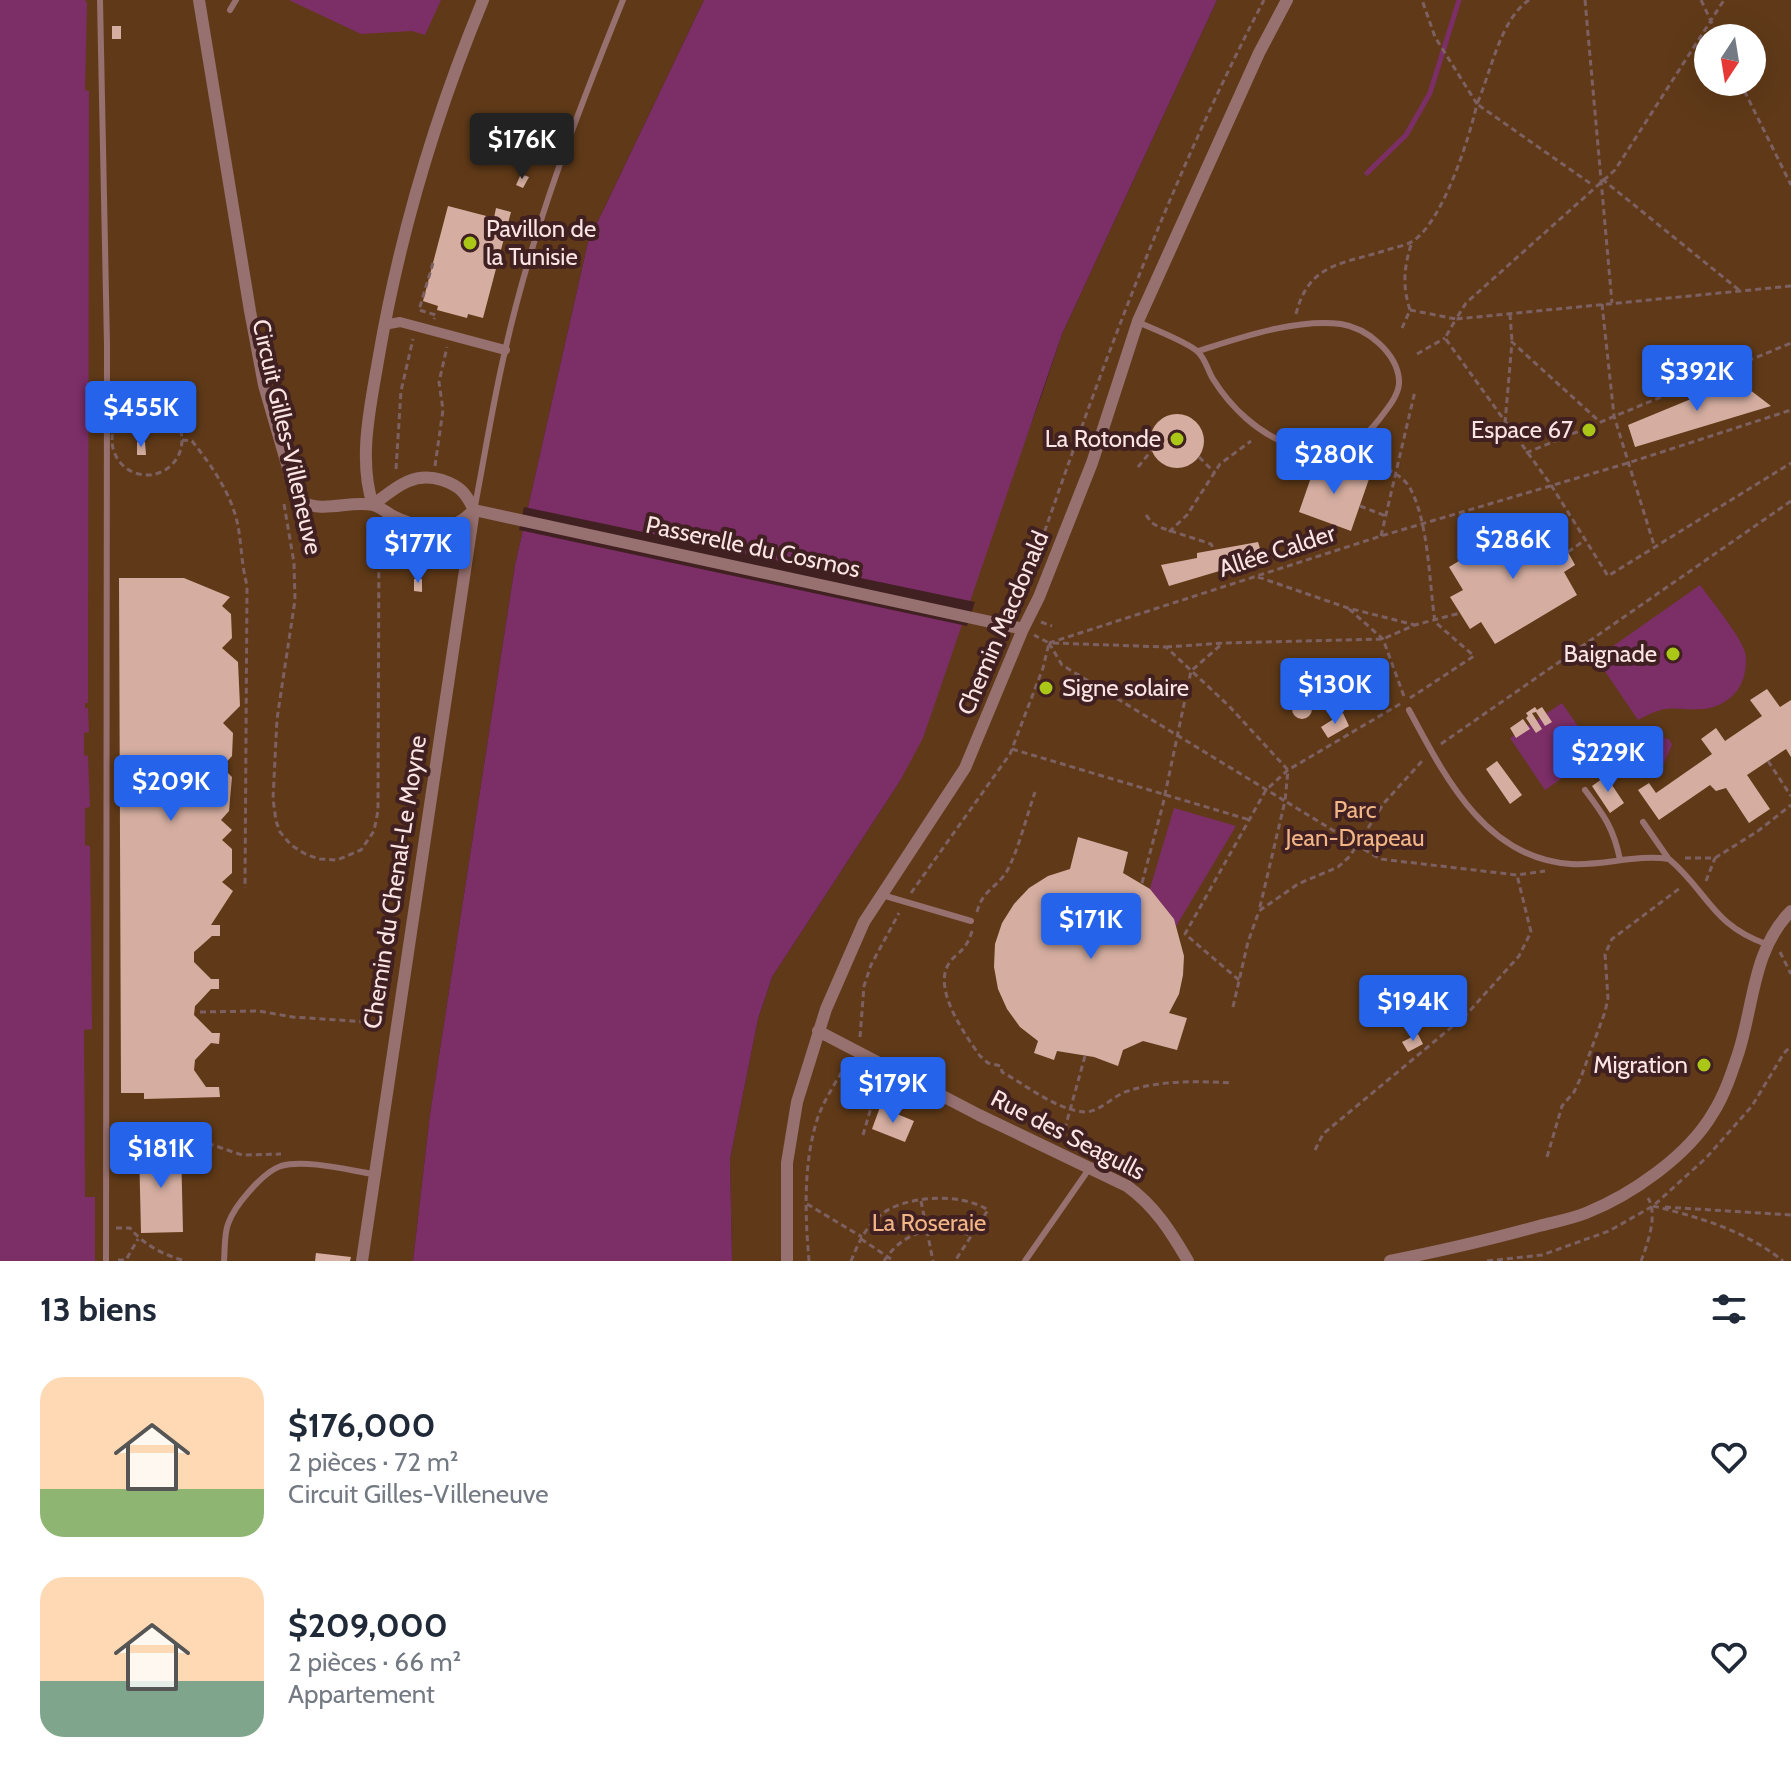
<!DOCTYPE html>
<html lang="fr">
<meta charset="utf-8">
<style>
:root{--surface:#fff;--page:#f2f2f3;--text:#1f2937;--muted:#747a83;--accent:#2563eb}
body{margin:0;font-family:Cabin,sans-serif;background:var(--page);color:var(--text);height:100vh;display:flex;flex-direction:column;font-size:30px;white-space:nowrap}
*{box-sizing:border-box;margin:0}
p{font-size:26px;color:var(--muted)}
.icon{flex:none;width:44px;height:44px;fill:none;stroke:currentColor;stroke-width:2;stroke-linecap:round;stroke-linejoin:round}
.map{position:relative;height:1261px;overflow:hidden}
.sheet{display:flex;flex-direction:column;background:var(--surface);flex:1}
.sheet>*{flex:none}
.needle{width:52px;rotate:192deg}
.tools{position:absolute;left:1694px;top:24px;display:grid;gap:16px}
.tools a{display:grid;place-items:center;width:72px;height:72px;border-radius:50%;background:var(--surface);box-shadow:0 8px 32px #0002;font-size:40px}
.price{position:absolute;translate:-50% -68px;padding:0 18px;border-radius:8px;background:var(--accent);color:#fff;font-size:26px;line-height:52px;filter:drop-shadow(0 2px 4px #0008)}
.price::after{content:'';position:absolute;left:50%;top:48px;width:24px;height:18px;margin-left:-12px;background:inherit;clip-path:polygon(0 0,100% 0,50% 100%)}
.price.current{background:#222;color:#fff}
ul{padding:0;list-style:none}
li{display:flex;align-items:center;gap:24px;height:200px;padding:0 40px}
li span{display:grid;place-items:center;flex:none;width:224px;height:160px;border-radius:24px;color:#555}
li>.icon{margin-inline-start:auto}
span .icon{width:96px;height:96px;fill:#fffc;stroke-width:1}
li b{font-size:34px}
h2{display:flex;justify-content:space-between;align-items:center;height:96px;padding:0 40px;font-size:34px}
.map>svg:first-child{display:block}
</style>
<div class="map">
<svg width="1791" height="1261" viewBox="0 0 1791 1261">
<rect width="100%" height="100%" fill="#402021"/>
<path fill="#603a18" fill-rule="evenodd" d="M0,0h704l-116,242 -73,323 -85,549 -17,147h-413z
M1217,0h574v1261h-1059l-2,-102 28,-140 14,-42 128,-196 142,-387 20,-60zM1708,38h44v44h-44z"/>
<path fill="#7c2e67" d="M0,0h85l2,3 -2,87 4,1 -1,612h-3v5h3l1,24 -5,1v22l4,1 2,51 -5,1v37l5,1 2,183 -8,1 1,167h10v64h-95z
M289,0h152l-16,35 -13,-4 -51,3z
M704,0h513l-155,334 -139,404 -23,43 -128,196 -14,42 -28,140 2,102h-319l17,-147 85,-549 73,-323z
M1700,585c11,15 41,52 45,67 3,12 -1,32 -10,41 -8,9 -19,15 -32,16 -32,2 -32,-7 -65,11l-42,-62z
M1562,703l35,51 -52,36 -35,-52z
M1653,736l16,3 3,6 -8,18 -11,2 -6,9 -6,1 -14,-9 6,-12 -2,-10 4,-5 15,6z
M1174,808l62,18 -74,124 -28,-8z"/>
<path fill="#402021" d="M524,507l451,95 -8,24 -448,-96z"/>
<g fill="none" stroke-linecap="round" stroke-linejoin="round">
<path stroke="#7c2e67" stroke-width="5" d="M1367,173l39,-38 24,-42 29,-93"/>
</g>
<path fill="#d5aea1" d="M112,26h9v13h-9z
M521,174l8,3 -6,11 -7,-3z
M448,206l46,12 2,-10 15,4 -28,106 -15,-4 -1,4 -30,-8 1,-4 -15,-5z
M1737,380l34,26 -136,41 -7,-22z
M1150 441a27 27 0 1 1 54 0a27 27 0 1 1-54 0Z
M137,442h8l1,13h-9z
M1317,460l52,19 -18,52 -52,-19z
M1531,518l13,22 12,-7 12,19 7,13 -11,7 13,23 -82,49 -14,-22 -11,7 -20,-32 13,-7 -14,-23z
M1258,542l5,16 -94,28 -8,-21 36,-7v-5z
M119,578h65l46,19 -8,9 9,8 1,24 -10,10 16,14 2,44 -17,17 10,10 -1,23 -10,11 10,10 -3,34 -8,9 11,10 -10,10 10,9v24l-10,9 11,9 -22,34h9v11h-8l-18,16v10l17,17h8v10h-8l-11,12 -5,5 -1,9 18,18h8l-1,11 -8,-1 -16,17 -1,10 12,17h13l1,10 -76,2v-6h-23z
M414,579h8v13l-8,-1z
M1767,689l13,18 11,-7v57l-5,-8 -39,26 23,34 -21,14 -23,-35 -10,3 -6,-6 -51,35 -21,-30 11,-7 7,10 56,-39 -11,-15 15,-11 9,13 37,-25 -12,-16z
M1292 709a10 10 0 1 1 20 0a10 10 0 1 1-20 0Z
M1535,707l2,3 5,-3 10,15 -7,4 -9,-14 -4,1 10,16 -6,4 -10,-15 2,-2 -2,-3z
M1343,713l6,13 -21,12 -7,-11z
M1523,719l7,10 -14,9 -6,-10z
M1497,761l25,34 -12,9 -24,-35z
M1606,776l18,27 -14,10 -18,-27z
M1078,837l50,15 -5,21 27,16 24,30 10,37 -1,19 -4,19 -10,19 18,5 -10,32 -34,-9 -20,9 -5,16 -24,-9 -37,-6 -3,9 -20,-7 4,-12 -18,-14 -13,-18 -9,-20 -4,-22 1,-23 7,-21 12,-19 15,-16 19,-12 22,-7z
M1418,1034l5,10 -15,8 -6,-10z
M880,1107l34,14 -9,21 -33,-13z
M181,1147l2,85 -42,1 -2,-85z
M316,1253l35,4 -1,4h-35z"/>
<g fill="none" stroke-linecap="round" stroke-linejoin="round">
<path stroke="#7d6061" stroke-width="3" stroke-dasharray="6 4" stroke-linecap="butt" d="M1529,0c-29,20 -38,72 -52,104l114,80
M1585,0l27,303
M1701,0l18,38
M1740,82l51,103
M1602,179l137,111
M433,263l-14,47 17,5 -2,4
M1791,286l-335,33 -11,19 106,147 57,91 183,-113
M1602,304l12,112 40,129
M1410,310l46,9 10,-16 149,-133 109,-170
M1296,314c13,-53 50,-50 94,-65 7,-2 17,-4 23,-8 30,-20 56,-102 64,-137l-42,-67 -13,-37
M1510,314l2,28
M1402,328l8,-18c-8,-25 -6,-44 2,-68
M1417,354l28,-16
M112 440a35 35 0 1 1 70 0a35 35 0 1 1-70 0Z
M1505,423l7,-81 88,80
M182,440l10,1c16,20 34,45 42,70 8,22 6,50 13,74l-2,303
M1526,453l265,-110
M1199,457l16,16
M1369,460c14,7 33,14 41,28 19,35 19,94 25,134l39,34 -64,42
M435,466l8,-56 -4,-28 8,-35
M1138,467l13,-16
M396,469l5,-78 12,-52
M284,504l10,59 1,37 -18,119 -4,80 3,22 4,11 11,13 16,10 13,4 17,1 24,-10 13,-19 4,-20 1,-288
M1360,506l26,10
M1146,515l6,8 7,4 52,17 3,6
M1169,532l18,-17 33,-51 31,-23
M1381,536l34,-145
M1568,552l17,-12
M1258,577l90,31 67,17
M1025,588c69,-200 141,-401 239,-588
M1349,609l34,30 22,60
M1041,622l11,4
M1049,643l332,-107 247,-73 163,-53
M1049,643l13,22 223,136 -26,110
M1053,643l113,4 63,59 59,64 -3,31 95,58 137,16 28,-4
M1166,647l58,-4 159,-4 32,-14 45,-12
M1441,744l350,-243
M1012,749l238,71
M1768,761l23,35
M1685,858h30l43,-27 33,-26
M1706,881l9,-23
M1142,883l21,-79 28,-133 32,-28
M911,893l99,-139 33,-86 6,-25 -15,-8
M977,912c6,-23 19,-23 30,-41 11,-20 20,-56 28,-79
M972,931c-7,24 -18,21 -25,36 -12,26 19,69 33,89l8,7 13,3 1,6c24,13 54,38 83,40 15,0 29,-17 43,-21 32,-11 71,-10 104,-8
M1780,952l11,22
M1239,980l-54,-46 81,-144 22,-20 112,-66
M1233,1007l15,-65 11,-31 39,-27 40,-17 12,-11 34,-53 39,-43
M200,1012l58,-1 35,6 90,6
M860,1037l4,-51 7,-21 28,-52
M863,1135l16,-55
M1062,1139l23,-83
M118,1143l86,-1 38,13 39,-1
M1315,1150l8,-16 142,-118 54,-60 12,-24 -14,-57
M1547,1157l15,-51 12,-14 7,-15 24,-65 3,-14 -3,-44 7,-15 68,-51
M921,1201l12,60
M807,1204l55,33
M1653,1206c46,11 93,25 130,55
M1665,1207l126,8
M116,1228h14c14,17 35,28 56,33
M861,1239l33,22
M118,1260h8l12,-21
M809,1261c-4,-47 -6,-99 9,-144 7,-19 20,-38 30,-56
M851,1261c6,-15 14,-33 27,-44 24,-22 83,-25 110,-7l-33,51
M884,1261c20,-31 55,-39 88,-25
M1487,1261l55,-6 67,-24 44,-25 53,-48 46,-52 32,-53 7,-7
M1641,1261c7,-18 17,-47 7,-63"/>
<path stroke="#977070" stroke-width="6" d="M100,0l7,345 -1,916
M230,10l6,-10
M1138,322c13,6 52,21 60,30 7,6 10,19 15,27 18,29 45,54 77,66 43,16 69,3 94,-32 7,-9 16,-21 15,-33 -2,-27 -32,-52 -58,-56 -45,-6 -101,14 -143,27
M475,506c10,-52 18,-104 30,-155 27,-121 72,-237 118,-351
M1409,710c35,65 76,149 162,154 33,2 65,-10 98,-5 39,33 43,66 97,85
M1585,790c19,25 29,39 35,70
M1643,822l25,36
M882,895l89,26
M224,1261c1,-12 0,-26 4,-37 6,-18 35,-52 53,-58 24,-7 67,4 92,8
M1025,1261l64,-92"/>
<path stroke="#977070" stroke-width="10" d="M384,325l16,-3 105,28"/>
<path stroke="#977070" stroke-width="12" d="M199,0l51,311 14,74 31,107 5,9c23,13 49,-1 73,4 8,2 15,9 22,12 31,14 54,19 79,-7
M373,505c-15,-45 -3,-97 5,-144 21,-124 57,-245 105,-361
M373,505c22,-17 40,-34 69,-25 18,6 24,13 32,30
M474,510l549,119
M818,1031l161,84 148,71c28,20 44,46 61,75
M362,1261l112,-751
M787,1261v-98l10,-61 29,-93 38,-87 101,-154 58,-139 16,-32 53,-134 46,-142 121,-268 28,-53
M1390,1261c50,-10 99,-21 149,-35 15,-4 32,-7 47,-13 45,-18 102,-57 127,-100 12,-19 19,-41 26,-62 15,-48 14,-102 52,-140"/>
</g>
<g fill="#aac718" stroke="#402021" stroke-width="3">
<circle cx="470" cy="243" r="8"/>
<circle cx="1589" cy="430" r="8"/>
<circle cx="1177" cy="439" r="8"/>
<circle cx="1673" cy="654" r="8"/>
<circle cx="1046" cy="688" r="8"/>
<circle cx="1704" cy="1065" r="8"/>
</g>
<g text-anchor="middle" stroke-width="8" stroke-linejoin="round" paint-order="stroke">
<g font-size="24" fill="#fbe5e4" stroke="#402021" text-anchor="end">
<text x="486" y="237" text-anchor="start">Pavillon de<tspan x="486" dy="28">la Tunisie</tspan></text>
<text x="1573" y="438">Espace 67</text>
<text x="1161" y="447">La Rotonde</text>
<text x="1657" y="662">Baignade</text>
<text x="1062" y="696" text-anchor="start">Signe solaire</text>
<text x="1688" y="1073">Migration</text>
</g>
<g font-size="24" fill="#fbe5e4" stroke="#402021">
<text transform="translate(287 437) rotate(77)" y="8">Circuit Gilles-Villeneuve</text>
<text transform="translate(753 547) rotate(12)" y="8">Passerelle du Cosmos</text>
<text transform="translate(1277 551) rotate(-18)" y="8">Allée Calder</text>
<text transform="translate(1003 623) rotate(-67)" y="8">Chemin Macdonald</text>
<text transform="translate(395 882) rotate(-81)" y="8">Chemin du Chenal-Le Moyne</text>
<text transform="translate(1068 1135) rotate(27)" y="8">Rue des Seagulls</text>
</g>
<g font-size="24" fill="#f2b585" stroke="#402021">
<text x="1355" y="818">Parc<tspan x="1355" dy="28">Jean-Drapeau</tspan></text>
<text x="929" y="1231">La Roseraie</text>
</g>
</g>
</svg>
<div class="tools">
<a><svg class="needle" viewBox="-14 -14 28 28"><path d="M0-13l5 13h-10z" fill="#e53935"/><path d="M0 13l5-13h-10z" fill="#747a83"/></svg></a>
</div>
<b class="price current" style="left:522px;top:181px">$176K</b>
<b class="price" style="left:1697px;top:413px">$392K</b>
<b class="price" style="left:141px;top:449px">$455K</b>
<b class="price" style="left:1334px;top:496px">$280K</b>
<b class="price" style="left:1513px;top:581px">$286K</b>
<b class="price" style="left:418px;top:585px">$177K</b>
<b class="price" style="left:1335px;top:726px">$130K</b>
<b class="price" style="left:1608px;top:794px">$229K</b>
<b class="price" style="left:171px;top:823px">$209K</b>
<b class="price" style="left:1091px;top:961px">$171K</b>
<b class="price" style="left:1413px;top:1043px">$194K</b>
<b class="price" style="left:893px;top:1125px">$179K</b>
<b class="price" style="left:161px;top:1190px">$181K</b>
</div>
<section class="sheet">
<h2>13 biens<svg class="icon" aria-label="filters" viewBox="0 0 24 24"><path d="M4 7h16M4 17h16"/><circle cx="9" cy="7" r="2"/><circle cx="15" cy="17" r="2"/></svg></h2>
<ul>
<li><span style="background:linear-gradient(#ffd9b3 70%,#8fb573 0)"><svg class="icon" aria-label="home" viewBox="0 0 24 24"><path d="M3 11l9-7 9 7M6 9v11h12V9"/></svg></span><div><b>$176,000</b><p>2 pièces · 72 m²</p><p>Circuit Gilles-Villeneuve</p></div><svg class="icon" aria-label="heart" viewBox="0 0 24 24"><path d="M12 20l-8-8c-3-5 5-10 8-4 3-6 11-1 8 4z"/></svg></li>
<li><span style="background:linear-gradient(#ffd9b3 65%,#7fa58c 0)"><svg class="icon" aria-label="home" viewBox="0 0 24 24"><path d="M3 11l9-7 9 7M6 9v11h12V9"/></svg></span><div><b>$209,000</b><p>2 pièces · 66 m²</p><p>Appartement</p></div><svg class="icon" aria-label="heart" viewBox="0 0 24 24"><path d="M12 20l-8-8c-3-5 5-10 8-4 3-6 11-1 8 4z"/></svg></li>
</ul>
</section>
